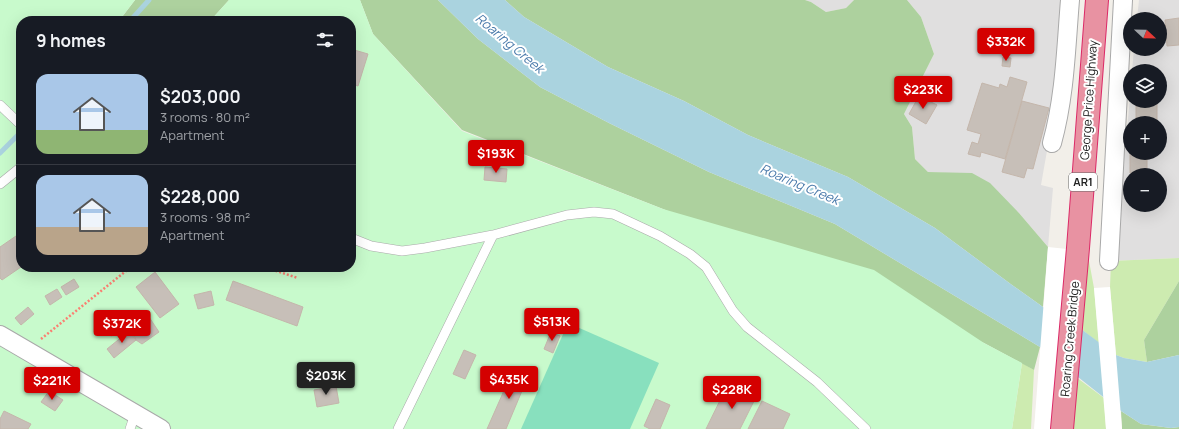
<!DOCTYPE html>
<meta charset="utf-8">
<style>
:root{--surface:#171b24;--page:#242831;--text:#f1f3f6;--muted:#9ea1a6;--line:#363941;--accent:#d40000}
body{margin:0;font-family:Manrope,sans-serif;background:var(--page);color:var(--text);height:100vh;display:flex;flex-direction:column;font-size:15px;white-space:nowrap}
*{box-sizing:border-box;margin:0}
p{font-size:13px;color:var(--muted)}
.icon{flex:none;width:22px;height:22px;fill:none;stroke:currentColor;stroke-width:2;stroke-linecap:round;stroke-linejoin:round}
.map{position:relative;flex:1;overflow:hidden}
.panel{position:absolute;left:16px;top:16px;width:340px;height:256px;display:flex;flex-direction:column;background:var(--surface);border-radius:16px;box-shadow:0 4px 16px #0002}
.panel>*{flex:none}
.needle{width:26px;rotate:112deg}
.tools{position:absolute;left:1123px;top:12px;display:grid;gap:8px}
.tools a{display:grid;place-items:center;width:44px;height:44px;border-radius:50%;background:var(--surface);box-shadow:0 4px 16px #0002;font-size:20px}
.price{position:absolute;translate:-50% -34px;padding:0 9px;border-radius:4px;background:var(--accent);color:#fff;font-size:13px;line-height:26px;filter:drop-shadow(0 1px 2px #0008)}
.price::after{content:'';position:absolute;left:50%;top:24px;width:12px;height:9px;margin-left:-6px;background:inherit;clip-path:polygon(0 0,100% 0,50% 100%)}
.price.active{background:#222;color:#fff}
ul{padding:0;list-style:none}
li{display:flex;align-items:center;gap:12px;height:100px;padding:0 20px}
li+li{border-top:1px solid var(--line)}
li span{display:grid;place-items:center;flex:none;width:112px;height:80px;border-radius:12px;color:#555}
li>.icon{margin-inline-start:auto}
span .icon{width:48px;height:48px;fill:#fffc;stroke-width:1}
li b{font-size:17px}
h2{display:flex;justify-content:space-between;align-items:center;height:48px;padding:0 20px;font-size:17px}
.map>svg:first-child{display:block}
</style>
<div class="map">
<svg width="1179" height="429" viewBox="0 0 1179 429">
<rect width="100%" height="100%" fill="#f2efe9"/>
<path fill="#e0dfdf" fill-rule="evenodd" d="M805,0h49l-8,8 -20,4 -15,-10z
M907,0h155l-4,88 -17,97 12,3 -5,59 -29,-34 -73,-40 -18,-1 -13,-13 -3,-32 -8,-13 30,-60 -13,-37z
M1139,0h40v258l-68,3 7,-41 12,-122v3h30v-30h-28l2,-22h26v-30h-23zM1130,123h30v30h-30zM1130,175h30v30h-30z"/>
<path fill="#cdebb0" d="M1087,250l7,38 5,55 -18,-14z
M1179,258v23l-35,59 3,22 -23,-4 -8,-3 -6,-68 1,-26z
M1022,363l12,7 -3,59h-19z
M1076,377l28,21 2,31h-33z"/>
<path fill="#add19e" d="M135,0h94l-19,21h-89l1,-4z
M360,0h78l40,39 62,48 69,36 100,49 126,52 205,123 -6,23 -50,-27 -321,-134 -201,-79 -89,-96z
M505,0h300l6,2 15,10 20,-4 8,-8h53l14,17 13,37 -30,60 8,13 3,32 13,13 44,1 18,10 29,30 29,34 -5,60 -31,-22 -77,-57 -87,-51 -100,-42 -64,-34 -76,-34 -84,-50z
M1179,281v74l-32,7 -3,-22z
M1121,411l20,13 30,4 8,-1v2h-57z"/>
<path fill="#c8facc" d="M0,0h135l-13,17 -1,4h-100v246h330v-246h-141l19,-21h131l13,34 89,97 201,78 211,61 110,73 38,20 -10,66h-1012z"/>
<path fill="#88e0be" d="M568,323l91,40 -29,66h-109z"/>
<path fill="#aad3df" d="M438,0h67l19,17 84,50 76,34 64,34 100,42 87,51 77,57 31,22 38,22 35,26 8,3 23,4 32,-7v72l-8,1 -30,-4 -20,-13 -81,-64 -205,-123 -126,-52 -100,-49 -69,-36 -62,-48z"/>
<path fill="#fff" d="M1048,247l19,2 9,128 -3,52h-39z
M1110,287l6,68 6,74h-16l-12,-141z"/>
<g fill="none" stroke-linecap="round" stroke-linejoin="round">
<path stroke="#aad3df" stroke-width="5" d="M130,21l19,-21
M0,153l18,-18"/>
</g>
<path fill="#c7bfb8" stroke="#c4b6ab" d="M1179,18v27l-12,1 -2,-26z
M351,49l17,5 -10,32 -7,-2z
M1003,57l8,1 -1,9 -8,-1z
M1010,77l17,5 -22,77 -24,-7 -1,5 -12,-3 4,-12 6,2 3,-10 -14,-4 15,-47 17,5 1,-4 7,3z
M938,79l9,2 -4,17 -9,-2z
M919,96l18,9 -11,19 -17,-10z
M1022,101l27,7 -16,61 -6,-1 -3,10 -22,-6z
M1136,103h21v18h-21z
M1130,151v2h17v20h-17z
M485,167l22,2 -1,13 -22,-2z
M16,236l5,8v23l-19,13 -2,-2v-31z
M155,272l24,32 -19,14 -24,-31z
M74,279l5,8 -13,8 -5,-8z
M233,281l70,26 -6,19 -71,-26z
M57,289l5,8 -12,8 -5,-9z
M211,291l3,14 -16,4 -4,-14z
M28,307l6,7 -13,11 -6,-7z
M116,313l3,5 7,-5 6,10 -21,13 -8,-15z
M147,314l12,18 -17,12 -6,-4 -6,-15z
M129,331l7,9 -22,18 -7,-9z
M551,332l9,4 -7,17 -9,-4z
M464,350l12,5 -11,24 -12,-5z
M514,368l15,6 -23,55h-19z
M728,384l28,13 -16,32h-34z
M336,386l3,17 -22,4 -3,-17z
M49,391l14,9 -8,11 -14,-9z
M656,399l14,6 -10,24h-10l-6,-3z
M762,401l28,13 -7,15h-35z
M4,411l27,13 -3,5h-28v-10z"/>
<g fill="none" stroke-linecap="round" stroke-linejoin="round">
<g stroke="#a9a9a9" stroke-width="10">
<path id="lane" d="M0,105l21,20
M0,184l21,-17
M351,238l20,8 31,5 23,-3 68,-13 74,-20 27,-3 19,2 47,22 30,18 16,13 27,44 14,16 70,55 49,47
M130,429l5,-15
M398,429l95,-194"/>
</g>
<g stroke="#a9a9a9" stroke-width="20">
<path id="street" d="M1052,143c13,-47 14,-95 18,-143
M1109,261l14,-261
M0,335l161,94"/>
</g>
<g stroke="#dc2a67" stroke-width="24">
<path id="highway" d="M1062,429l16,-181 19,-248"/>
</g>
<path stroke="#fa8072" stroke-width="2.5" stroke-dasharray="2 2" stroke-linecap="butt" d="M264,267l34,11
M41,339l90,-72"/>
<use href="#lane" stroke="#fff" stroke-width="9"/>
<use href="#street" stroke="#fff" stroke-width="18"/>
<use href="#highway" stroke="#e892a2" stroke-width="22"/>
</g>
<g text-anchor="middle" stroke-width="4" stroke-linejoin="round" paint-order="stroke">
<rect fill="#fff" stroke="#646464" stroke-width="1" x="1069" y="173" width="28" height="18" rx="3"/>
<g font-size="11" font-weight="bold" fill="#222">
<text x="1083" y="186">AR1</text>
</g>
<g font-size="12" fill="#222" stroke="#fff">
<text transform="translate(1089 100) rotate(-86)" y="4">George Price Highway</text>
<text transform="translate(1070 339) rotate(-85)" y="4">Roaring Creek Bridge</text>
</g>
<g font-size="13" font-style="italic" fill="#4a7aab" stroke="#fff">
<text transform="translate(510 43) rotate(40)" y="5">Roaring Creek</text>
<text transform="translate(800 184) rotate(23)" y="5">Roaring Creek</text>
</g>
</g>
</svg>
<div class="tools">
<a><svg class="needle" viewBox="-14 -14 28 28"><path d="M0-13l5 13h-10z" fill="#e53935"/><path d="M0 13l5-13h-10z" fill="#9ea1a6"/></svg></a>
<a><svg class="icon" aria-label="layers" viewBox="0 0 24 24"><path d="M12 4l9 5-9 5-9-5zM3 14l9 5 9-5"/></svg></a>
<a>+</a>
<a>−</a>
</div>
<b class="price" style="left:1006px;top:62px">$332K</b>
<b class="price" style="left:923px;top:110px">$223K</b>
<b class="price" style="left:496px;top:174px">$193K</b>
<b class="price" style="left:552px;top:342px">$513K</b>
<b class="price" style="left:122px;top:344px">$372K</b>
<b class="price active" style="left:326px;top:396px">$203K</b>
<b class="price" style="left:509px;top:400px">$435K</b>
<b class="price" style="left:52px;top:401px">$221K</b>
<b class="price" style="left:732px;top:410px">$228K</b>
<section class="panel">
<h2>9 homes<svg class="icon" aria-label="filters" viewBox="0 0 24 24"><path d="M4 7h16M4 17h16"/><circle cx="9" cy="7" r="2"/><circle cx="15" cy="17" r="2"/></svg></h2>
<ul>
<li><span style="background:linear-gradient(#a9c7e8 70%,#8fb573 0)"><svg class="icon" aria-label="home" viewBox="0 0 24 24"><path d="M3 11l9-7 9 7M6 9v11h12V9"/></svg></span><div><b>$203,000</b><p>3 rooms · 80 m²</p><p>Apartment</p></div></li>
<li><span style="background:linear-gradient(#a9c7e8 65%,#b9a48a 0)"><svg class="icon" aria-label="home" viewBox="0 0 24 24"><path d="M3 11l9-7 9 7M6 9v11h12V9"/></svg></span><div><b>$228,000</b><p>3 rooms · 98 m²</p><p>Apartment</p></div></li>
</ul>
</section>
</div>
